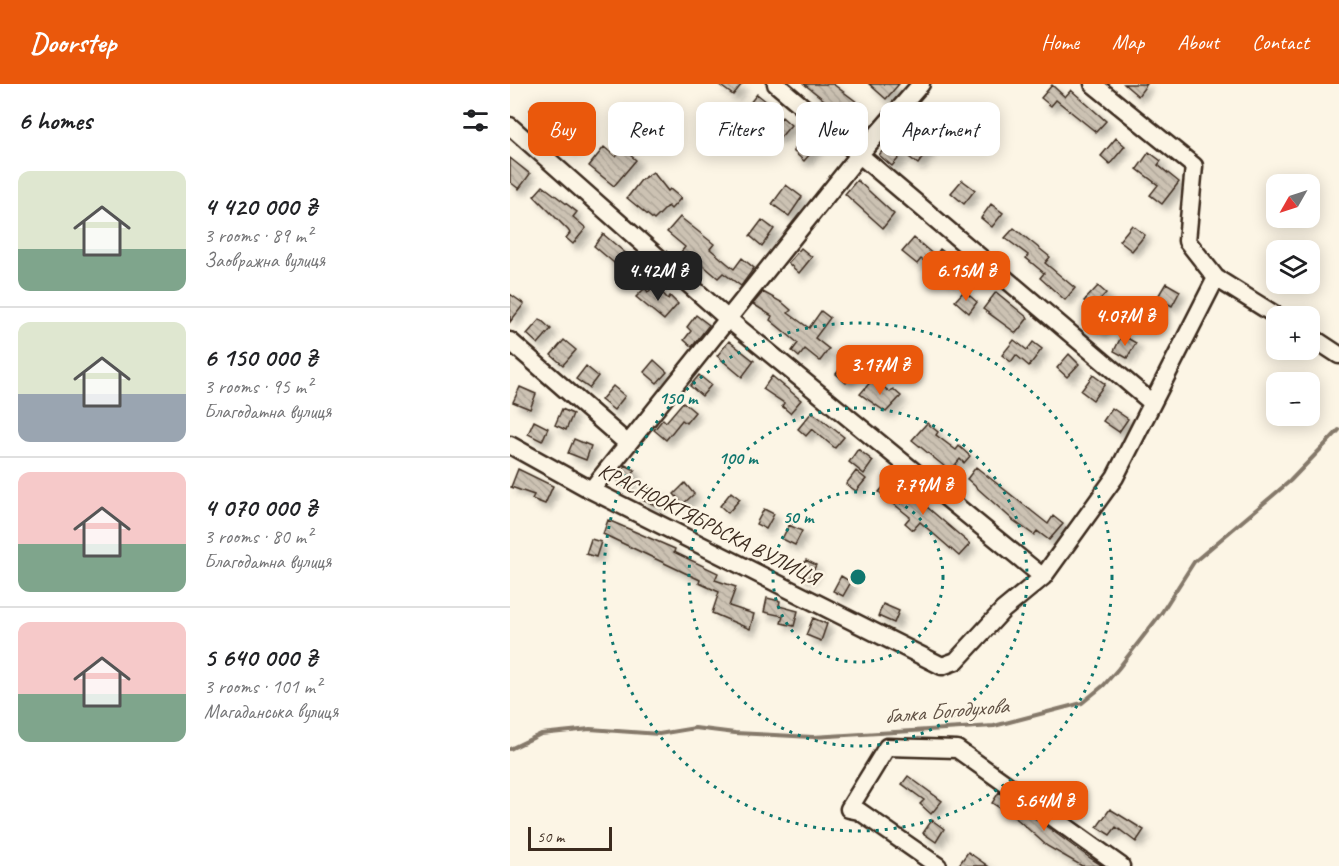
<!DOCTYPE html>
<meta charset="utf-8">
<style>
:root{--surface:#fff;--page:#f2f2f2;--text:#202124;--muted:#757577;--line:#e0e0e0;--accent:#ea580c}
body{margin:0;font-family:Caveat,sans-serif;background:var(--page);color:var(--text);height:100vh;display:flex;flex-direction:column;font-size:22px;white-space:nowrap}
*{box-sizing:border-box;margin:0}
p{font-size:20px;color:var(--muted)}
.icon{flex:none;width:33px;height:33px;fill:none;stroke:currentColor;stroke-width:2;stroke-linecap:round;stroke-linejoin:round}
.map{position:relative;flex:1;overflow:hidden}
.details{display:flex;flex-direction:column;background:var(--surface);width:510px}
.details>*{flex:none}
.banner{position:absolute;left:18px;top:18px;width:570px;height:54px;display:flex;gap:12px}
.needle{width:39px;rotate:231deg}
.tools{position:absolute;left:756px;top:90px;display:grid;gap:12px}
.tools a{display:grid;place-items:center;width:54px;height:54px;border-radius:12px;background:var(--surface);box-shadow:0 3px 15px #0003;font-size:30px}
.scale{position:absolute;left:18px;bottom:15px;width:84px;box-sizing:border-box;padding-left:6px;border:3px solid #3b2a1e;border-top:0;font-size:16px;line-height:21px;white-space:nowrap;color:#3b2a1e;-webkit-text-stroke:4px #fcf5e5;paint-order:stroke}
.price{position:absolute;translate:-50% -51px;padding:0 14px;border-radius:12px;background:var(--accent);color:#fff;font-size:20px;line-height:39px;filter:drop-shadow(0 2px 3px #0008)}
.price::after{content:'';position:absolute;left:50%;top:36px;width:18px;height:14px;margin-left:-9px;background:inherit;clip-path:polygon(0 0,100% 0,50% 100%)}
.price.selected{background:#222;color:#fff}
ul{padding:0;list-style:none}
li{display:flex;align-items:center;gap:18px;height:150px;padding:0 18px}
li+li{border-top:2px solid var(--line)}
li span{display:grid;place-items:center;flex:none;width:168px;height:120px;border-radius:12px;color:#555}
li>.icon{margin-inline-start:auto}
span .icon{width:72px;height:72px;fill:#fffc;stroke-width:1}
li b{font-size:26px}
h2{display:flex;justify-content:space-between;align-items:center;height:72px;padding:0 18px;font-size:26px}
.pill{padding:0 21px;border-radius:12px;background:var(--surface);box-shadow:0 3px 15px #0003;font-size:21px;line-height:54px}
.pill.selected{background:var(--accent);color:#fff}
header{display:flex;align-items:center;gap:36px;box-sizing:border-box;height:84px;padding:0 30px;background:var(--accent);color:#fff}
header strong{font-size:28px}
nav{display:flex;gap:33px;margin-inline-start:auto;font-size:21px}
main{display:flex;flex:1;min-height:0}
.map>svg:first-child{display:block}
</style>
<header>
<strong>Doorstep</strong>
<nav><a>Home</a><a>Map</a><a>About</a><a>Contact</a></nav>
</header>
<main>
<section class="details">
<h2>6 homes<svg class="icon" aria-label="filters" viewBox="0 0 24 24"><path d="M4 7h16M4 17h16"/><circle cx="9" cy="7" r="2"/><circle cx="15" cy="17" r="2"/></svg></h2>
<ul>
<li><span style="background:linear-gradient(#dfe7d0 65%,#7fa58c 0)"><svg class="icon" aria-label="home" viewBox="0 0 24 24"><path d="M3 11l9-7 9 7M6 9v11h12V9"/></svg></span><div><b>4 420 000 ₴</b><p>3 rooms · 89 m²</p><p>Заовражна вулиця</p></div></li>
<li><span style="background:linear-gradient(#dfe7d0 60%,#9aa5b1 0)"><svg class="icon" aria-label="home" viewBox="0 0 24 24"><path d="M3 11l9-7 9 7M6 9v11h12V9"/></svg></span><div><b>6 150 000 ₴</b><p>3 rooms · 95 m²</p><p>Благодатна вулиця</p></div></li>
<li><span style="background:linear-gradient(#f6c9c9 60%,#7fa58c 0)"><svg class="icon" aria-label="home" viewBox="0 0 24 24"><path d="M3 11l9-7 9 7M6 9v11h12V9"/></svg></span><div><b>4 070 000 ₴</b><p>3 rooms · 80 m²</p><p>Благодатна вулиця</p></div></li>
<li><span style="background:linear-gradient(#f6c9c9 60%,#7fa58c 0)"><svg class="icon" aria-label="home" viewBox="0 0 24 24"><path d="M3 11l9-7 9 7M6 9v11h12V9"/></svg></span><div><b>5 640 000 ₴</b><p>3 rooms · 101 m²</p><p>Магаданська вулиця</p></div></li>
</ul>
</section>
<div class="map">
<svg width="829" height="782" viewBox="0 0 829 782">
<defs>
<pattern id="building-back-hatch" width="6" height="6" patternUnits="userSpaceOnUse" patternTransform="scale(1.5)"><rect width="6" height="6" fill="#ccc2b3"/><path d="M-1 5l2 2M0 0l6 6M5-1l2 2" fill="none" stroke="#b0a79a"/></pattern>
<filter id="shadow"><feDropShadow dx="5.5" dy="5.5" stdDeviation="3" flood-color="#0004"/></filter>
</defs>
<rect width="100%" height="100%" fill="#fcf5e5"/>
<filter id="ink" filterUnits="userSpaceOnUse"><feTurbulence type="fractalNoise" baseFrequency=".0167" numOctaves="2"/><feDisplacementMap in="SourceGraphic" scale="12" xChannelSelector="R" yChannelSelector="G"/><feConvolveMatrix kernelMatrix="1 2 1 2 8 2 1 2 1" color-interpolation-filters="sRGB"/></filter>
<g filter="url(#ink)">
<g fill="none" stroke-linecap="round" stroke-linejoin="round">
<path stroke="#85796b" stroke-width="4" d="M0,665l31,-15 49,-5 69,5 36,-6 40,5 78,4 181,-11 88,-23 22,-18 14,-16 44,-57 32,-50 96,-81 49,-51"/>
</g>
<path fill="url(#building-back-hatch)" stroke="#3b2a1e" stroke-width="1.5" filter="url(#shadow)" d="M208,0h24l-9,11z
M294,0h29l25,19 -11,15z
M359,0h30l-13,15z
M614,0h23l-9,12z
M542,1l13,12 6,-7 35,31 -10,11 -40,-32 -5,6 -10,-8z
M247,10l10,8 -11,14 -10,-8z
M28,17l10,9 -8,9 -10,-9z
M272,33l9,8 -12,14 -9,-8z
M64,40l12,10 -14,16 -12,-10z
M296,52l11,10 -13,15 -11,-10z
M606,54l9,8 -15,18 -9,-8z
M406,55l13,10 -11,15 -13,-10z
M380,58l13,11 -11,13 -13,-11z
M94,63l12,10 7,-8 13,11 -22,26 -25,-20z
M639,68l12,9 -3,4 21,17 -17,22 -12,-9 8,-10 -21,-16z
M0,74l20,16 -11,15 -9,-7z
M143,88l15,19 2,-2 11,9 -10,11 -3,-3 -14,14 -27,-22 14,-18z
M347,96l37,34 -11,14 -38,-34z
M452,96l13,10 -11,14 -13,-11z
M276,101l16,12 -13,19 -17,-12z
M33,102l34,26 -4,5 13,11 -13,16 -7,-6 4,-5 -2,-3 -34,-34z
M481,120l12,9 -11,14 -11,-9z
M170,133l34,27 -4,5 24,20 8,-11 12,10 -13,18 -18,-13 -5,5 -26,-22 -3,3 -8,-7 4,-5 -18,-15z
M252,136l12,9 -12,17 -12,-10z
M622,141l13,10 -13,16 -13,-10z
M504,144l36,29 -5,6 30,25 -10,12 -25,-22 4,-5 -18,-15 2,-3 -23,-17z
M93,150l26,22 -9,12 -26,-22z
M404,154l21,18 5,-7 23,17 -12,16 -30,-23 -4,5 -15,-12z
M291,164l11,9 -13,16 -11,-10z
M656,199l14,8 -8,15 -15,-8z
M145,201l13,14 2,-3 8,8 -14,16 -28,-23 9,-9 3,4z
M588,202l8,7 -14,15 -8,-7z
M454,207l13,11 -8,11 -14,-12z
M253,208l20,11 8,7 -3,3 21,15 12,-17 9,7 -15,20 14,11 -9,12 -15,-12 -6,8 -7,-6 6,-8 -28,-23 2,-4 -19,-12z
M486,208l32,26 -12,15 -33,-24z
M0,210l14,10 -14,18z
M589,226l12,9 -9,14 -13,-9z
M186,231l13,10 -17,22 -8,-7 7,-9 -4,-4z
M30,235l11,10 -13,15 -11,-10z
M612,251l14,8 -9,15 -13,-7z
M54,256l12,10 -13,15 -12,-10z
M504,256l13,10 6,-8 9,7 -13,17 -13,-11 -5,7 -9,-7z
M219,257l25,20 -12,16 -25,-21z
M559,270l10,10 -12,13 -10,-9z
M144,276l13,12 -10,11 -13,-11z
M334,280l10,9 -8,10 -10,-9z
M76,282l12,10 -9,12 -13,-9z
M189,291l12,10 -9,11 -12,-10z
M583,291l12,9 -12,16 -12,-9z
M262,292l29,24 -11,13 -8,-7 2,-3 -21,-14z
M363,295l17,13 3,-3 8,7 -15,16 -26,-18z
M103,302l12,10 -11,14 -13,-10z
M10,303l16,7 -6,15 -17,-7z
M173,318l12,10 -9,11 -4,-3 -16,20 -12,-10 9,-11 3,3z
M602,324l16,11 -9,13 -16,-11z
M52,325l11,5 -7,16 -11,-5z
M302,328l32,25 -9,11 -23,-19 -6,7 -8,-7z
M24,337l14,7 -6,13 -14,-7z
M417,339l11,9 -2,3 20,15 3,-4 11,10 -6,7 -4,-4 -10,12 -38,-31z
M64,355l17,7 -5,14 -18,-7z
M348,365l15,12 -9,13 -15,-12z
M115,381l10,5 -7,15 -10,-4z
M466,383l72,57 5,-8 10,8 -14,16 -12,-9 -3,4 -20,-14 -47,-42z
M8,385l35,17 -8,18 -13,-5 2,-4 -23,-8z
M346,387l10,8 -10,12 -10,-7z
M382,393l78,67 -11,12 -39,-34 -7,8 -8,-7 5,-6 -31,-25z
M175,399l9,11 -11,10 -9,-10z
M138,403l16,7 -6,12 -16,-6z
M221,408l9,7 -12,14 -8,-7z
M254,425l10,5 -8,15 -10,-5z
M98,436l67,29 -1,3 44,21 -3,7 21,7 -7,19 25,8 -4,15 -38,-16 7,-21 -20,-9 1,-3 -97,-46z
M279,441l13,6 -7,14 -13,-6z
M81,455l10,3 -5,15 -10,-3z
M296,476l10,5 -7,14 -10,-5z
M331,492l10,6 -8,14 -10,-5z
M257,514l13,3 -1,5 19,5 -4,15 -13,-3 2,-7 -19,-4z
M373,520l16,7 -5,12 -16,-7z
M303,534l14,6 -6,17 -15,-6z
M398,692l34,25 -11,13 -11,-10 4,-4 -22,-16z
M489,708l91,66 13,8h-21l-35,-20 -30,-27 -25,-16z
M600,725l34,21 -8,12 -20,-15 -6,8 -13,-8z
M422,736l12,9 -8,13 -13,-9z
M458,768l20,14h-30z"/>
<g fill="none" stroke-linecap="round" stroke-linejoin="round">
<g stroke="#3b2a1e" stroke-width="21">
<path id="minor" d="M266,0l375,318
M583,0l101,82 -7,75 29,37 61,38
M0,42l218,193 315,258
M800,252l29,19
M0,257l118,103
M0,361l81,45 351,176 14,-5 47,-51 40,-33 72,-100 101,-199
M81,406l268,-335 62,-71
M428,782l-79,-55 -10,-2 38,-62 70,2 164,117"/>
</g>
<use href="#minor" stroke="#fcf5e5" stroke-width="16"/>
</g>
</g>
<g fill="none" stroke="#0f766e" stroke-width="3" stroke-dasharray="3 6">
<circle cx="348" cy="493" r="85"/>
<circle cx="348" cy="493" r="169"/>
<circle cx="348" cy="493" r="254"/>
</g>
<g text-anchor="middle" stroke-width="5" stroke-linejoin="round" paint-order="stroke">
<g font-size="21" fill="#3b2a1e" stroke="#fcf5e5">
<text transform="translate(199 440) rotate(27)" y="7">КРАСНООКТЯБРЬСКА ВУЛИЦЯ</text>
</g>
<g font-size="22" font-style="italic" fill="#605144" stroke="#fcf5e5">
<text transform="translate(436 626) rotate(-5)" y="8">балка Богодухова</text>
</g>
</g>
<circle cx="348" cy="493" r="9" fill="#0f766e" stroke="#fcf5e5" stroke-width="3"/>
<g font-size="18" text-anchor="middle" font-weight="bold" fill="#0f766e" stroke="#fcf5e5" stroke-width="5" stroke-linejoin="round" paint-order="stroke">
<text x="168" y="320">150 m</text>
<text x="228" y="380">100 m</text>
<text x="288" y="439">50 m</text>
</g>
</svg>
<div class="tools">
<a><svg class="needle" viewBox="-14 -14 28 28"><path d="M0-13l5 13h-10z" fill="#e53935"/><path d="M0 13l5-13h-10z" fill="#757577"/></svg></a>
<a><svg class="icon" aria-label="layers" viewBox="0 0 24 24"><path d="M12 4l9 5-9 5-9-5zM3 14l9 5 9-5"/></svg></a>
<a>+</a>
<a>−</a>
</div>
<div class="scale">50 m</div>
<b class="price selected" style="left:148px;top:218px">4.42M ₴</b>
<b class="price" style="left:456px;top:218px">6.15M ₴</b>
<b class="price" style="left:615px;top:263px">4.07M ₴</b>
<b class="price" style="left:370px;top:312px">3.17M ₴</b>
<b class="price" style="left:413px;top:432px">7.79M ₴</b>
<b class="price" style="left:534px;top:748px">5.64M ₴</b>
<div class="banner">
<a class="pill selected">Buy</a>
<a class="pill">Rent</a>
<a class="pill">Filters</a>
<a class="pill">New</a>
<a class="pill">Apartment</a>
</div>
</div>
</main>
